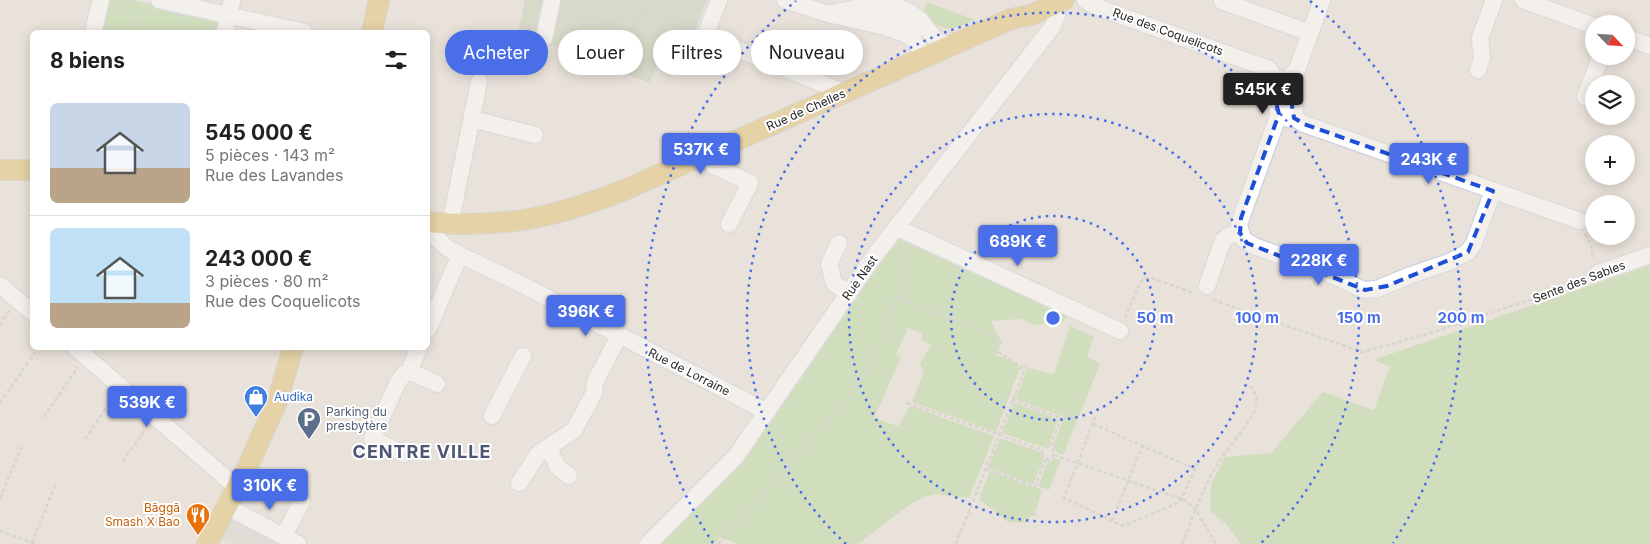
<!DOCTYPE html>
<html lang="fr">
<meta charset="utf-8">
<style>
:root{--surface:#fff;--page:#f6f6f6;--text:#222;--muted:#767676;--line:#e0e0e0;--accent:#496ee7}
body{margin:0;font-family:Inter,sans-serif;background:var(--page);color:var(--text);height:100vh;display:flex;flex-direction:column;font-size:19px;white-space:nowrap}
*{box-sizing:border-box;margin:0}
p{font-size:16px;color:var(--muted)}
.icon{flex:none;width:28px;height:28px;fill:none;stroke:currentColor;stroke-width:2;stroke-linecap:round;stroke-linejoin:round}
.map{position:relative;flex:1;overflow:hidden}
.sheet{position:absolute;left:30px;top:30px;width:400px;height:320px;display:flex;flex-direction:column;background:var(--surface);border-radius:8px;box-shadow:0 2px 12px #0003}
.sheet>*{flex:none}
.hud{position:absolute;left:445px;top:30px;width:475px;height:45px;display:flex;gap:10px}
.needle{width:32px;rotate:115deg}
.fabs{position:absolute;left:1585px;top:15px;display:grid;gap:10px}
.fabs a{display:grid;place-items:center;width:50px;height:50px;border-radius:50%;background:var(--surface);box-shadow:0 2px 12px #0003;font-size:25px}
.price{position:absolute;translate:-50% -42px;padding:0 11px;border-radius:5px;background:var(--accent);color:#fff;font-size:16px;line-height:32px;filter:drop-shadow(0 1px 2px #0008)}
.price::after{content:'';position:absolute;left:50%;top:30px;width:15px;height:11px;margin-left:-8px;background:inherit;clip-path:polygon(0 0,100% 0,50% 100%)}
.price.on{background:#222;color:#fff}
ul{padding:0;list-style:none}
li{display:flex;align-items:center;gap:15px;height:125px;padding:0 20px}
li+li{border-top:1px solid var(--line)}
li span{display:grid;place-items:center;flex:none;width:140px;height:100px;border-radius:8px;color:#555}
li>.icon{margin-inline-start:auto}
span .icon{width:60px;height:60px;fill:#fffc;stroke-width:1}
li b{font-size:21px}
h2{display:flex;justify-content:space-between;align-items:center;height:60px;padding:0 20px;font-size:21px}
.chip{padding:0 18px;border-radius:22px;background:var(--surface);box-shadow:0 2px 12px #0003;font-size:18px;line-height:45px}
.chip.on{background:var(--accent);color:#fff}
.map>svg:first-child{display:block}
</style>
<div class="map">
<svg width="1650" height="544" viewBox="0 0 1650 544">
<rect width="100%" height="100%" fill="#e9e2da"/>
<path fill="#b4da9c" d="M107,0h25l82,18 6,5v9h-122z
M927,2l48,18c-25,11 -32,14 -52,-8z
M903,232l167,76 -7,15 -28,2 -15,-6 -29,2 11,22 -6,12 19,7 5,6 -24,64 -84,-30 12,-29 -4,-9 11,-19 -10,-5 2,-6 -15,-6 -12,26 5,3 -27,61 24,8 12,-20 84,30 -25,62 -34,-4 -11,3 -12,6 -54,41h-120l-18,-7 -6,7h-53l75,-79z
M1650,265v279h-409l-15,-20 -16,-13 1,-27 14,-27 46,-4 52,-61 51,18 16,-44 -17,-6z
M1070,326l24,11 -7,19 13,8 -37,91 -6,-2 -4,-7 11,-29 -49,-18 13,-31 26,6z
M1014,403l44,16 -9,26 -7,2 -40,-14z
M1000,438l41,14 3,7 -11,25 -45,-16z
M1055,458l6,2 -12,30 -11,-4 10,-25h3z
M990,471l52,19 -7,23 4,3h-9l-4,7 -18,-1 -29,-23z"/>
<path fill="#c3d1b3" d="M525,0h182l-24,61 -22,-8 -11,30 -63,-23 -8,-8 -62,-14z"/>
<path fill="#d9d5d1" d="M233,517l9,3 4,6 24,13 18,5h-55l-13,-6 9,-19z"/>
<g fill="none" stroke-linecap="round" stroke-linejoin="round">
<g stroke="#d0d3df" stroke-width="19">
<path id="minor" d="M159,0l145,32
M719,0l-14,36 140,57
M785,0l43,14 53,12 22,7 10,6 12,18
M1085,0l12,7 172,62 5,11
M1523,0l71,26
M1222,1l88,32
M857,7l21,-7 30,11 12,9 16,20 15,6
M830,14c8,-2 16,-4 23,-5 17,-2 51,10 62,22
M93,32l8,-32
M225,32l7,-32
M1626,37l24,9
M544,38l8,-38
M1478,70l4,-12 -2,-20 14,-38
M1279,79h6l3,2 6,29v8
M1274,80c-5,11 2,35 14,39
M1288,81l10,-14 24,-67
M1585,97l16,-41
M1279,114l-38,104 -2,7 4,14 11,7 72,26 33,16 6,2 12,-1 34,-14 38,-13 19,-10 6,-9 19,-52
M1294,118l10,6 276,97
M472,119l63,16
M704,155l10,11 36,17 -21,41
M450,225l29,-143
M896,227l224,104
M428,229l19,19 13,7 57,27 250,130
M839,243l-10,21 5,19 15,11
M1598,273l52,-18
M0,285l32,27
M1207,286l16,-46 7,-5 10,-2
M428,329l32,-74
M76,348l160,139
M409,371l28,13
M492,416l31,-60
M549,447l8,19 12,10
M404,454l-32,-15 26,-57 5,-7 6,-4 10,-23
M519,483l19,-29 36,-24 20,-37 1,-11 24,-46
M226,506l72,38
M284,536l18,-35
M648,544l88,-88 136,-197 181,-233 4,-10v-12"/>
</g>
<g stroke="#c3c3c3" stroke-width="22">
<path id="major" d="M372,32l7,-32
M0,170h32
M428,222c75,7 131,-5 201,-34l382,-169 20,-4 33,-15
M207,544l40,-76 30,-66 16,-54"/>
</g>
<path stroke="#c3c3c3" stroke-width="2.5" stroke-dasharray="4 2.5" stroke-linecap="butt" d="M121,0l3,8 17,24
M582,13l99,38 18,-47v-4
M644,14l45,17
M637,18l-5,-2 3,-9 4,1
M632,33l5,-15 5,2 3,-9 -6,-3 3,-8
M1585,234l6,10 2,15
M897,298l97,37 -1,14 22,13 10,8
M1213,300l149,52 62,-17 163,-54
M1125,318l15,-35 4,-5h8l41,15
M0,325l9,-14
M1012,400l49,18 -11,29
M0,403l38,-55
M907,403l136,47
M44,417l34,-50
M1095,417l-31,81 59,28 57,-24 18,-40
M1093,424l102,45
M85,439l27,-40
M1042 453a6 6 0 1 1 12 0a6 6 0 1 1-12 0Z
M1054,455l133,46 9,9 20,34
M123,461l23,-32
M985,469l50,17 11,-27
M0,498l22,-52
M1112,521l30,-75
M0,531l36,13
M32,543l24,-60
M718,544l127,-142c30,-38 50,-82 57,-130 1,-8 -1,-18 0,-27
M956,544l71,-180
M1182,544c11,-27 21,-57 37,-82 8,-13 34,-43 37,-55 2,-10 -1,-17 -9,-23"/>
<use href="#minor" stroke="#fff" stroke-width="16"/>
<use href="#major" stroke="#e1bf66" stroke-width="20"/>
</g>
<path d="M0 0H1650V544H0ZM1274,80l14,1 6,37 10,6 189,67 -25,61 -81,34 -22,4 -118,-47 -7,-10 1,-15 38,-104 -7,-26z" fill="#e9e2da" fill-opacity=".55" fill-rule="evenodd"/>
<path fill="none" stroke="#1d4ed8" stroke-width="4" stroke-dasharray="10 6" stroke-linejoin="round" d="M1274,80l14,1 6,37 10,6 189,67 -25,61 -81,34 -22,4 -118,-47 -7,-10 1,-15 38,-104 -7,-26z"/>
<g fill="none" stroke="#496ee7" stroke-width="2.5" stroke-dasharray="2.5 5">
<circle cx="1053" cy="318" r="102"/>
<circle cx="1053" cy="318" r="204"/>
<path d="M846 544A306 306 0 1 1 1260 544"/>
<path d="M713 543A408 408 0 0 1 796 1M1310 1A408 408 0 0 1 1393 543"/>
</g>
<defs>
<g id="shop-pin" transform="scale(1.25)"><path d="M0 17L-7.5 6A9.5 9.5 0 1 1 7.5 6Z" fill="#3f7fe0" stroke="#fff"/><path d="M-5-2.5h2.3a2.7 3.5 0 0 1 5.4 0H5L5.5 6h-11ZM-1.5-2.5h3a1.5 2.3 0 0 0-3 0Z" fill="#fff"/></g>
<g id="parking-pin" transform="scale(1.25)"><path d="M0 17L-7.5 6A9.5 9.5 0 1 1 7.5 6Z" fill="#5c6f8a" stroke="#fff"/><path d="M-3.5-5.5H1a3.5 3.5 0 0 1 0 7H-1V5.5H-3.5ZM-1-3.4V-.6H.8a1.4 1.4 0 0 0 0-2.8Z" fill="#fff"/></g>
<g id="restaurant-pin" transform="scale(1.25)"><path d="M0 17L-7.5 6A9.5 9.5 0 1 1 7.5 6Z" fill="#e8710a" stroke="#fff"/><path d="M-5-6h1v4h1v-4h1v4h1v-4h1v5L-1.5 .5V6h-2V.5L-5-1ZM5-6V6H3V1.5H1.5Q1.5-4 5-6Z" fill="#fff"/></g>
</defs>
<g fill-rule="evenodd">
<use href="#shop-pin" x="256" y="397"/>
<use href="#parking-pin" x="309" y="419"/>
<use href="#restaurant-pin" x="198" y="515"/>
</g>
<g text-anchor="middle" stroke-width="4" stroke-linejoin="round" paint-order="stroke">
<g font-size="12" fill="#272727" stroke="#fff">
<text transform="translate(1168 32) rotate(20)" y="4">Rue des Coquelicots</text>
<text transform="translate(806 110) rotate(-24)" y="4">Rue de Chelles</text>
<text transform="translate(860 278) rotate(-55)" y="4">Rue Nast</text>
<text transform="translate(1579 282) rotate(-21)" y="4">Sente des Sables</text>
<text transform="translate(689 372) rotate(27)" y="4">Rue de Lorraine</text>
</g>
<g font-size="12" fill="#366cbe" stroke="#fff" text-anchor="start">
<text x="274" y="401">Audika</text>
</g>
<g font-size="12" fill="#4e5e75" stroke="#fff" text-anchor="start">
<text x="326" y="416">Parking du<tspan x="326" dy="14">presbytère</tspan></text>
</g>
<g font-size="12" fill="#c56008" stroke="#fff" text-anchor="end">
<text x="180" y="512">Bāggā<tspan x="180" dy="14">Smash X Bao</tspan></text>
</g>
<g font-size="18" font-weight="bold" letter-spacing="1" fill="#4d5673" stroke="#fff">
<text x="422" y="458">CENTRE VILLE</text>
</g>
</g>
<circle cx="1053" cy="318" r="8" fill="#496ee7" stroke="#fff" stroke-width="2.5"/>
<g font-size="15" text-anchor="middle" font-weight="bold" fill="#496ee7" stroke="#fff" stroke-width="4" stroke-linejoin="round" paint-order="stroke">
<text x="1155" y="323">50 m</text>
<text x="1257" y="323">100 m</text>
<text x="1359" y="323">150 m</text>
<text x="1461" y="323">200 m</text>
</g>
</svg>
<div class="fabs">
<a><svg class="needle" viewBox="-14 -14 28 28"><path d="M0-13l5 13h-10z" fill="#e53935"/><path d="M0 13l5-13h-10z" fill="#767676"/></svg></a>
<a><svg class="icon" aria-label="layers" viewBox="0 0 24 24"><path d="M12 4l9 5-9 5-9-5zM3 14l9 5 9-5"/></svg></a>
<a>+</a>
<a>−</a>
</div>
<b class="price on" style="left:1263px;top:115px">545K €</b>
<b class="price" style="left:701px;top:175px">537K €</b>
<b class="price" style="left:1429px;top:185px">243K €</b>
<b class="price" style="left:1018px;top:267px">689K €</b>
<b class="price" style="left:1319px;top:286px">228K €</b>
<b class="price" style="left:586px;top:337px">396K €</b>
<b class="price" style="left:147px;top:428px">539K €</b>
<b class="price" style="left:270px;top:511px">310K €</b>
<div class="hud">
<a class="chip on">Acheter</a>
<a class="chip">Louer</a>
<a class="chip">Filtres</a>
<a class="chip">Nouveau</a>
</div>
<section class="sheet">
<h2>8 biens<svg class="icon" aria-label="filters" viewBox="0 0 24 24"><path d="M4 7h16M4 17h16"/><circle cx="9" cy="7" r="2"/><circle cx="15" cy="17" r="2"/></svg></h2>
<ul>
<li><span style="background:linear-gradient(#c9d6e8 65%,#b9a48a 0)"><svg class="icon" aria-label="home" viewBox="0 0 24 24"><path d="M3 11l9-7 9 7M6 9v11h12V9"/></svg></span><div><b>545 000 €</b><p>5 pièces · 143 m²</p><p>Rue des Lavandes</p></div></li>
<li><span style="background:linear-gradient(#bfe0f5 75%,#b9a48a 0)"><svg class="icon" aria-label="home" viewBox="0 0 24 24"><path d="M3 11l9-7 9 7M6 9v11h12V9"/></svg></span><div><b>243 000 €</b><p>3 pièces · 80 m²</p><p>Rue des Coquelicots</p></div></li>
</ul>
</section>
</div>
